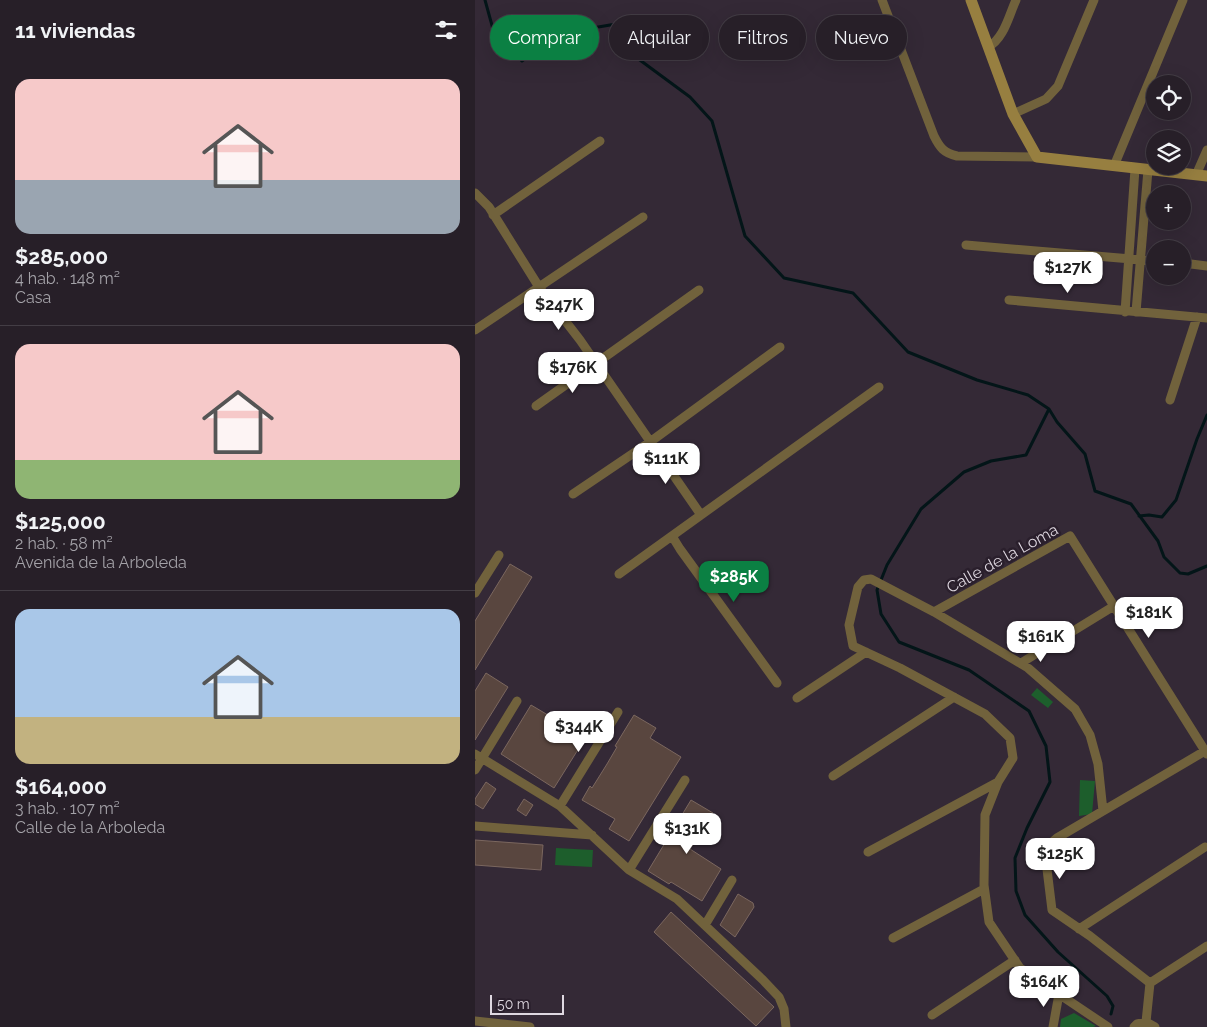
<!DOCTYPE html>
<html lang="es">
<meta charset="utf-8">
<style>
:root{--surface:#271f28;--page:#2f2730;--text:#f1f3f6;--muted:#a4a2a8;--line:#433d45;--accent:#0b8043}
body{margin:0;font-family:Raleway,sans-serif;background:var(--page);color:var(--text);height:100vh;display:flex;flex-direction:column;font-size:19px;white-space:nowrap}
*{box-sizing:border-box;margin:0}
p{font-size:16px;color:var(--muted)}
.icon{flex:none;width:28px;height:28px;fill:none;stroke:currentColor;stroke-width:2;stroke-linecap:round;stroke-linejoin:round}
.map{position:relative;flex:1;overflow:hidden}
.details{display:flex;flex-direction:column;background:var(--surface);width:475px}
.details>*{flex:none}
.banner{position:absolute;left:15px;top:15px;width:475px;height:45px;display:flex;gap:10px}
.controls{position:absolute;left:671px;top:75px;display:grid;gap:10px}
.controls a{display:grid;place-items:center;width:45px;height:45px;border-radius:50%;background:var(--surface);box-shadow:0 5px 20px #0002,0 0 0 1px var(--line);font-size:25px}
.scale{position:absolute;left:15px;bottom:12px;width:74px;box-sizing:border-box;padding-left:5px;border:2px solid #dfd8e1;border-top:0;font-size:14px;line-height:18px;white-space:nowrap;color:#dfd8e1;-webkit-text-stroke:4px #2a1f2c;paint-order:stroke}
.price{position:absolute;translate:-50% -42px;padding:0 11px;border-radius:10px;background:#fff;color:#222;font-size:16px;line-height:32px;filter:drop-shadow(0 1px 2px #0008)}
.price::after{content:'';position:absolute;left:50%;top:30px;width:15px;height:11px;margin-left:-8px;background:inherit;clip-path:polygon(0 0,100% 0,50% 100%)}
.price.active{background:var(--accent);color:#fff}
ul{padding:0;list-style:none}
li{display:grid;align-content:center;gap:10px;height:265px;padding:0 15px}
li+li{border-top:1px solid var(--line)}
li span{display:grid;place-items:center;height:155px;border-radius:15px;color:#555}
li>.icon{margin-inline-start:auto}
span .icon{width:90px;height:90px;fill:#fffc;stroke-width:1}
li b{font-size:21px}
h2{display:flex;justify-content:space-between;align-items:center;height:60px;padding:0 15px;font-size:21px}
.tag{padding:0 18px;border-radius:22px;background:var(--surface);box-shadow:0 5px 20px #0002,0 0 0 1px var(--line);font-size:18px;line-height:45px}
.tag.active{background:var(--accent);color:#fff}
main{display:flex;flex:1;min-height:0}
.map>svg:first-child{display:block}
</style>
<main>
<section class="details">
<h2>11 viviendas<svg class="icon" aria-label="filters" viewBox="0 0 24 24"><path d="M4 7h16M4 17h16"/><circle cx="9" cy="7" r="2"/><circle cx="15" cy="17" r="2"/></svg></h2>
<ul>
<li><span style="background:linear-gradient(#f6c9c9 65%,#9aa5b1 0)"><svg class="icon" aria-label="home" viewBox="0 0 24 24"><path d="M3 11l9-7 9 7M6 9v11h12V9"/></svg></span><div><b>$285,000</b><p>4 hab. · 148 m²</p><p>Casa</p></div></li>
<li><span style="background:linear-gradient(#f6c9c9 75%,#8fb573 0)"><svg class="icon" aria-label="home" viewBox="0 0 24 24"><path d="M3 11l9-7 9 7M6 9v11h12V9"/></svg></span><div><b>$125,000</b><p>2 hab. · 58 m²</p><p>Avenida de la Arboleda</p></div></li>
<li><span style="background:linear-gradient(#a9c7e8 70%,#c2b280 0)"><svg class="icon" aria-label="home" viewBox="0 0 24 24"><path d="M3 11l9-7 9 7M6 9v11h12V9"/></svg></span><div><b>$164,000</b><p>3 hab. · 107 m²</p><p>Calle de la Arboleda</p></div></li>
</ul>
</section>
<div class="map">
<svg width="732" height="1027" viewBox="0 0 732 1027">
<rect width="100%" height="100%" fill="#342936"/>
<path fill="#1d5e2c" d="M562,688l16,14 -5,6 -17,-13z
M605,780l15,1 -3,33 -13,2z
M81,848l37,2 -1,17 -37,-2z
M599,1013l22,13 -3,1h-33l1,-8z"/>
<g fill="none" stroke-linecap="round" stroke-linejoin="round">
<path stroke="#031518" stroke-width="3" d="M10,0l8,29 29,32 35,-27 59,-10 13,28 61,45 22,24 33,115 39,42 69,15 55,59 69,28 51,15 21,14 8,13 28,32 10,37 36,13 27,37 6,16 16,16 8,1 19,-8
M574,409l-23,46 -35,6 -27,11 -43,37 -34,56 -10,25 4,24 18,28 70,28 60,41 17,35 4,36 -23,46 -12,30 1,33 9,24 33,37 49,44 6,10 -2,8
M664,516l10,-1 13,2 14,-17 21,-61 10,-24"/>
</g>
<path fill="#59463f" stroke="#7b675f" d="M35,564l22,13 -57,93v-49z
M11,673l22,14 -33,53v-49z
M56,705l22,13 -1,3 32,19 -30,48 -53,-34z
M159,715l22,13 -6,10 31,19 -52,84 -20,-12 6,-10 -33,-19 8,-14 2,2 15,-24 10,-17 -2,-1z
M11,782l10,7 -13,20 -8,-5v-5z
M49,799l9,6 -7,11 -9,-6z
M216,800l22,13 -23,36 31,20 -19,32 -31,-19 -2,2 -21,-13z
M0,840l68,5 -2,25 -66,-5z
M263,894l15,9 1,4 -19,30 -15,-12z
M196,912l103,95 -18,19 -102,-94z"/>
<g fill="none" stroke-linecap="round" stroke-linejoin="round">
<path stroke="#71623c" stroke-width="9" d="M407,0l52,136c6,12 10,17 23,20l80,1
M513,47c16,-8 21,-32 28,-47
M538,114l33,-15 12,-13 36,-86
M639,166l69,-166
M721,175l11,-25
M0,193l14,14 50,80 41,53 121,175
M18,215l107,-74
M491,245l189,16
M708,263l24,3
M534,300l198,18
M650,312l10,-143
M661,312l12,-142
M0,330l168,-113
M695,400l27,-83
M61,406l163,-116
M98,494l77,-52 130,-95
M197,536l8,13 97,134
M144,574l260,-187
M0,593l24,-38
M459,612l136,-76 137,218
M546,663l93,-57
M322,698l69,-46
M0,754l85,52 69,64 48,29 86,81 16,17 5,12 2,18
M0,770l42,-69
M358,776l121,-79
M85,806l58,-94
M628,811l-5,-47 -8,-29 -15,-26 -47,-41 -94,-56 -63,-33 -7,1 -6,7 -9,38 4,21 47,22 85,46 25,24 3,20 -15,24 -13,33 -1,70 5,37 31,46 88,59
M0,826l117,9
M393,852l130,-70
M154,870l56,-90
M230,925l27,-45
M604,929l126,-82
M418,938l91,-49
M675,983l-60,-47 -38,-26 -7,-57 4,-8 8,-7 148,-87
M675,983l57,-37
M457,1015l83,-55
M0,1021l55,6
M671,1022l4,-39
M578,1027l6,-33
M659,1027l3,-3 9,-2 9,5"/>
<path stroke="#977f40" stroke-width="11" d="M496,0l42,114 24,43 170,19"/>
</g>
<g text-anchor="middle" stroke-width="5" stroke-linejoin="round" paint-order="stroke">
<g font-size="16" fill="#dfd8e1" stroke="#2a1f2c">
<text transform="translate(527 558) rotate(-29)" y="6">Calle de la Loma</text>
</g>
</g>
</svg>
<div class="controls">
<a><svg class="icon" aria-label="locate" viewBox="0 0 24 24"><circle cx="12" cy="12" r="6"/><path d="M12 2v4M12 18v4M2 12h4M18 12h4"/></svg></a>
<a><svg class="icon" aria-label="layers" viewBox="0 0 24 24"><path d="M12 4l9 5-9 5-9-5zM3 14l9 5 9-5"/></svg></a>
<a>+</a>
<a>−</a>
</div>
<div class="scale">50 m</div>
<b class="price" style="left:593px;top:294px">$127K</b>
<b class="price" style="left:84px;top:331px">$247K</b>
<b class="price" style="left:98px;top:394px">$176K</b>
<b class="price" style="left:191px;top:485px">$111K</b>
<b class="price active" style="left:259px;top:603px">$285K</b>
<b class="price" style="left:674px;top:639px">$181K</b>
<b class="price" style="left:566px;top:663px">$161K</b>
<b class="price" style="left:104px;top:753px">$344K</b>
<b class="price" style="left:212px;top:855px">$131K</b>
<b class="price" style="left:585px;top:880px">$125K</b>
<b class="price" style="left:569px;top:1008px">$164K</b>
<div class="banner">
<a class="tag active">Comprar</a>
<a class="tag">Alquilar</a>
<a class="tag">Filtros</a>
<a class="tag">Nuevo</a>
</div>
</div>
</main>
